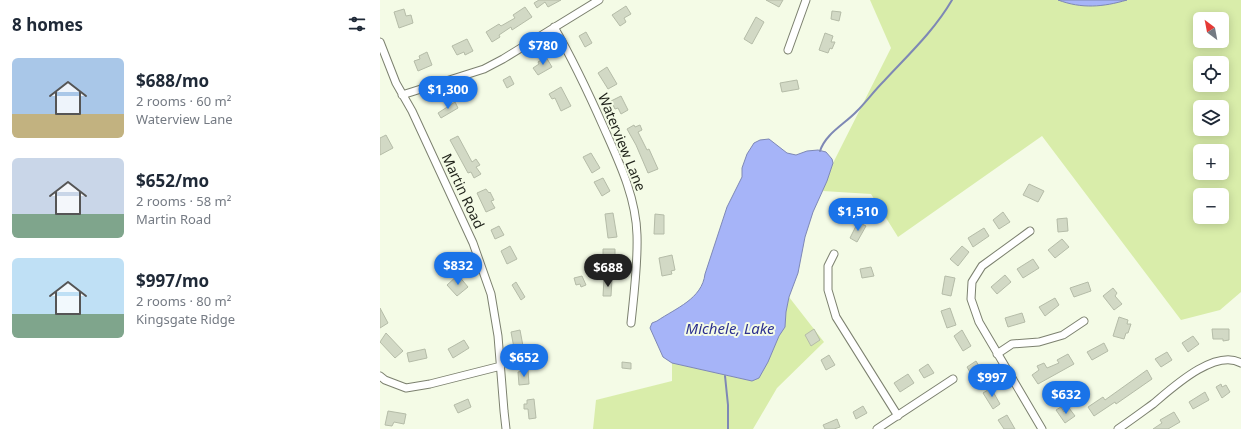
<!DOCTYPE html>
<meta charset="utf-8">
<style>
:root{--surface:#fff;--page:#f2f2f3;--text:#1f2937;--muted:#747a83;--accent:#1a73e8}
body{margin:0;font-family:"Noto Sans",sans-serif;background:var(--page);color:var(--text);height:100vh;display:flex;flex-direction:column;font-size:15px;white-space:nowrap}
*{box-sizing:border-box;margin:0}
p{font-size:13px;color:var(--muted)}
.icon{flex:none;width:22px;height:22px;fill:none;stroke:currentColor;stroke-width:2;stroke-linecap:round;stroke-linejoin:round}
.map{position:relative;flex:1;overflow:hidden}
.side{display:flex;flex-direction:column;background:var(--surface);width:380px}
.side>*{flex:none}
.needle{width:26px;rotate:328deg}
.tools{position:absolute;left:813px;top:12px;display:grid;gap:8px}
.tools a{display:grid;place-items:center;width:36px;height:36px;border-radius:6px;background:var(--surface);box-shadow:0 2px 10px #0003;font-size:20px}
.price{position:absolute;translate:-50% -34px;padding:0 9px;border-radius:14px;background:var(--accent);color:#fff;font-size:13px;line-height:26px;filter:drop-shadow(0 1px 2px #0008)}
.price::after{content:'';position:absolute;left:50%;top:24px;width:12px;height:9px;margin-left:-6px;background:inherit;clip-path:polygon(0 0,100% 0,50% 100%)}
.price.active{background:#222;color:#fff}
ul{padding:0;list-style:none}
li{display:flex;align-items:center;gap:12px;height:100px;padding:0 12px}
li span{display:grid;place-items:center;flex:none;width:112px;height:80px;border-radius:6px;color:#555}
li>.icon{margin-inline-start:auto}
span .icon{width:48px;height:48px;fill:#fffc;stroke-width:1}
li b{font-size:17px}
h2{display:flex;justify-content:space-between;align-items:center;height:48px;padding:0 12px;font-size:17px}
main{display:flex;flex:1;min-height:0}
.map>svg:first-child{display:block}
</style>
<main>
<section class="side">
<h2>8 homes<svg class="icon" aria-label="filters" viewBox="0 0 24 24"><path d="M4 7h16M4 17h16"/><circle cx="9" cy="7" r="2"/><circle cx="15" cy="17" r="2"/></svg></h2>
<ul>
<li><span style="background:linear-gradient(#a9c7e8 70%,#c2b280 0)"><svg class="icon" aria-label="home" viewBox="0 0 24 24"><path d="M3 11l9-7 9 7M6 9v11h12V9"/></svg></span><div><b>$688/mo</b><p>2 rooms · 60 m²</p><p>Waterview Lane</p></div></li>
<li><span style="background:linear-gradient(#c9d6e8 70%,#7fa58c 0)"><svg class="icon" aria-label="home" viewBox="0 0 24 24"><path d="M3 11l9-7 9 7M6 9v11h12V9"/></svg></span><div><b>$652/mo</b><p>2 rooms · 58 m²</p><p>Martin Road</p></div></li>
<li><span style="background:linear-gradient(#bfe0f5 70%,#7fa58c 0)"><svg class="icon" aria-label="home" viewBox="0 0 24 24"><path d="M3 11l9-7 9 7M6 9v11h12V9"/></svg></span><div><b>$997/mo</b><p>2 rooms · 80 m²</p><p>Kingsgate Ridge</p></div></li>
</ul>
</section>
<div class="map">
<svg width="861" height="429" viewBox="0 0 861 429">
<rect width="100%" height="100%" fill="#f4fbe6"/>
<path fill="#d9edaa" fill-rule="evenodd" d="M490,0h371v292l-21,18 -39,10 -139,-184 -144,101 -27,-43 -48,-3 10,-28 58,-115zM820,19h22v22h-22zM820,63h22v22h-22zM820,107h22v22h-22zM820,151h22v22h-22zM820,195h22v22h-22z
M409,297l35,45 -47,46 -24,41h-160l3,-29 76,-19v-18l80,18 16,-19 11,-26 6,-9 1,-15z"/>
<path fill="#a6b4f8" stroke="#7e88b5" d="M678,0h69c-24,7 -45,9 -69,0z
M389,139l18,14 9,2 11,-4 11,-1 8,2 6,7 1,4 -6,18 -14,31 -8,25 -7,36 -9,24 -3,15 -1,15 -6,9 -11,26 -9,16 -7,3 -80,-18 -9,-6 -13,-29 2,-5 5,-2c19,-13 45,-22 48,-47l22,-67 15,-30v-9l5,-14 7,-11 6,-3z"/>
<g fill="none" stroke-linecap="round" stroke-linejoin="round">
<path stroke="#7e88b5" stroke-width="2" d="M440,151c6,-18 25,-27 37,-40 9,-9 17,-20 27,-30 24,-26 50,-50 68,-81
M345,376l3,29v24"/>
</g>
<path fill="#d2d9c5" stroke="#b5bca8" d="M159,0h22l-13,7 -3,-5 -8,6 -3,-5z
M386,0h17l-4,7z
M246,6l5,8 -7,4 2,4 -6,4 -8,-11z
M145,7l7,10 -20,13 -1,-3 -12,8 1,2 -8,5 -6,-10 13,-8 2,2 14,-8 -2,-3z
M24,9l2,7 5,-1 2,8 -14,5 -5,-16z
M452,11l9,1 -2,9 -8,-2z
M376,17l8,5 -12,22 -8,-5z
M206,32l6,11 -7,4 -6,-11z
M445,33l8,3 -2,6h4l-3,7 -2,-1 -2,5 -9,-3z
M87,39l6,12 -8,4 -1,-3 -7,3 -5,-9z
M47,52l5,13 -14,6 -4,-10 6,-2 -1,-3z
M166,57l6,10 -14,8 -5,-7 6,-4 -1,-2z
M227,67l10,17 -9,5 -10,-16z
M130,76l4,8 -7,4 -4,-8z
M417,80l2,9 -17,3 -2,-9z
M181,87l10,19 -10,5 -6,-13 -3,1 -3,-5z
M241,96l7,14 -7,4 -3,-6 -3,1 -4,-8z
M75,102l3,6 -17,10 -3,-5z
M254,125l1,2 5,-2 2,5 -4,2 9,18 2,-1 9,20 -10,4 -12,-28 -9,-16z
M6,135l7,13 -13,7v-17z
M78,136l14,26 4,-3 4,6 -4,2 5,7 -7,4 -3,-6 -3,1 -18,-33z
M211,153l9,15 -8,5 -9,-16z
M223,178l7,13 -8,5 -8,-14z
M649,184l15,7 -6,11 -15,-7z
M106,189l3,4 1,-1 4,8 -3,1 4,7 -9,4 -9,-19z
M623,212l7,10 -11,7 -6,-9z
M233,213l4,24 -9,1 -3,-24z
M275,214l9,1v19h-10z
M687,218l1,13 -10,1 -1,-13z
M478,222l8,4 -9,16 -7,-4z
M119,226l5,9 -9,4 -4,-9z
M604,228l5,8 -16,11 -5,-9z
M682,239l7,8 -14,11 -7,-8z
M130,246l7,13 -10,5 -6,-13z
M582,246l7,6 -11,14 -8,-7z
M223,249h12v17h-9v-11h-3z
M292,255l3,15 -4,1 1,3 -10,2 -3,-18z
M653,259l6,9 -16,10 -6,-9z
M491,267l3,9 -12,2 -2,-9z
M78,275l10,12 -11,9 -10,-11z
M625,275l6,7 -14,12 -6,-7z
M202,276l4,9 -5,2 -1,-3 -4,1 -2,-7z
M565,276l10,2 -4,18 -9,-2z
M224,279h8l-1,17h-8z
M136,282l9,15 -4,3 -9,-15z
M708,282l3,9 -17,6 -4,-9z
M733,288l4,5 -2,3 7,8 -8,6 -11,-14z
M675,298l4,7 -14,11 -6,-9z
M0,308l8,15 -8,5z
M570,308l6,17 -9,3 -6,-17z
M642,313l3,9 -17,5 -3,-9z
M739,317l9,3 -1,4h4l-3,9h-2l-2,6 -11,-3z
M434,329l6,11 -9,6 -6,-11z
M832,329h17v11l-6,1v-2h-10z
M140,330l3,16 -9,2 -3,-16z
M582,330l9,16 -8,5 -9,-15z
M6,333l17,18 -8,7 -15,-16z
M813,336l6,8 -11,8 -6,-9z
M84,340l5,8 -16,10 -5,-9z
M724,343l4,8 -16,9 -5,-8z
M45,349l2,9 -18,4 -2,-9z
M787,352l5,8 -11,7 -6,-8z
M688,354l6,10 -36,20 -6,-9 7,-5 -2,-4 7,-3 3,5 12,-5 -2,-3z
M449,355l6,10 -9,5 -5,-10z
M596,361l10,17 -9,6 -10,-17z
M242,362l9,1v6l-9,-1z
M548,364l6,9 -10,5 -5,-8z
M148,370l1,14 -10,1 -1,-13z
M767,370l5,9 -36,25 -1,-2 -21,14 -6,-9 15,-10 2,3z
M528,374l6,9 -14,9 -6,-9z
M841,384l1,3 4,-2 4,7 -8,6 -6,-11z
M611,388l9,16 -7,5 -10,-16z
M825,392l4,8 -16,9 -4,-7z
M88,399l3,8 -13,6 -4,-8z
M154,399l2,19 -7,1 -1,-10h-4v-5h3v-4z
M483,406l4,7 -11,6 -3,-7z
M681,407l3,5 5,-4 6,8 -10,7 -9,-13z
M8,411l18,3 -2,10 -10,-2 -2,4 -7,-1z
M794,412l6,10 -12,7h-15l9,-6 -2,-3z
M627,415l8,14h-11l-6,-9z
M457,419l3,8 -6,2h-9l-2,-4z"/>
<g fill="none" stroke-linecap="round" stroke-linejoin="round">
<g stroke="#7c816f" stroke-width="9">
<path id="minor" d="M174,27c19,33 35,67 50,101 15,34 32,69 33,107 1,29 -3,59 -6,88
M0,42l16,41 16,28 61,132 18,51 7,42 6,75 2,18
M408,50l18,-50
M22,95l82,-26 19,-10 96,-59
M650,231l-48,35 -10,16 -1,17 8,23 63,107
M454,254l-6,12v24l8,27 62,99
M617,354l15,-10 27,-2 24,-7 21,-14
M0,376l5,4 21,8 24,-4 71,-18
M497,429l76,-50
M738,429c12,-8 24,-17 35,-25 19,-16 62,-56 88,-41"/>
</g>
<use href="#minor" stroke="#fff" stroke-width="7"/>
</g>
<g text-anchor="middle" stroke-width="4" stroke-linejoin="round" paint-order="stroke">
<g font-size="14" fill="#1f221a" stroke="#f4fbe6">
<text transform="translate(242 142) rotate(68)" y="5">Waterview Lane</text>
<text transform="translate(83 191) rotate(65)" y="5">Martin Road</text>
</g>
<g font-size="15" font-style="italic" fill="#2d318f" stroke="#f4fbe6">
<text x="350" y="334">Michele, Lake</text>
</g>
</g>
</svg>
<div class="tools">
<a><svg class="needle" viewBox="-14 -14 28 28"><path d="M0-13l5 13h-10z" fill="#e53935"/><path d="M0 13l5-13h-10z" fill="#747a83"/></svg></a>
<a><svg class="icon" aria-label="locate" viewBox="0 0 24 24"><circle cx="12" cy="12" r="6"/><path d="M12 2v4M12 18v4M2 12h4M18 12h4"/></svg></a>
<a><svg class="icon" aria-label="layers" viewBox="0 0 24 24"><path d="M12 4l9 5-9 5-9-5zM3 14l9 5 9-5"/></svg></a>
<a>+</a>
<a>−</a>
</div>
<b class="price" style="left:163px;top:66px">$780</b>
<b class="price" style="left:68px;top:110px">$1,300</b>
<b class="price" style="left:478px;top:232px">$1,510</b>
<b class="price" style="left:78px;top:286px">$832</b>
<b class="price active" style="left:228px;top:288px">$688</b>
<b class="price" style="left:144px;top:378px">$652</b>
<b class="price" style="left:612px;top:398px">$997</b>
<b class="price" style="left:686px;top:415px">$632</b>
</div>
</main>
